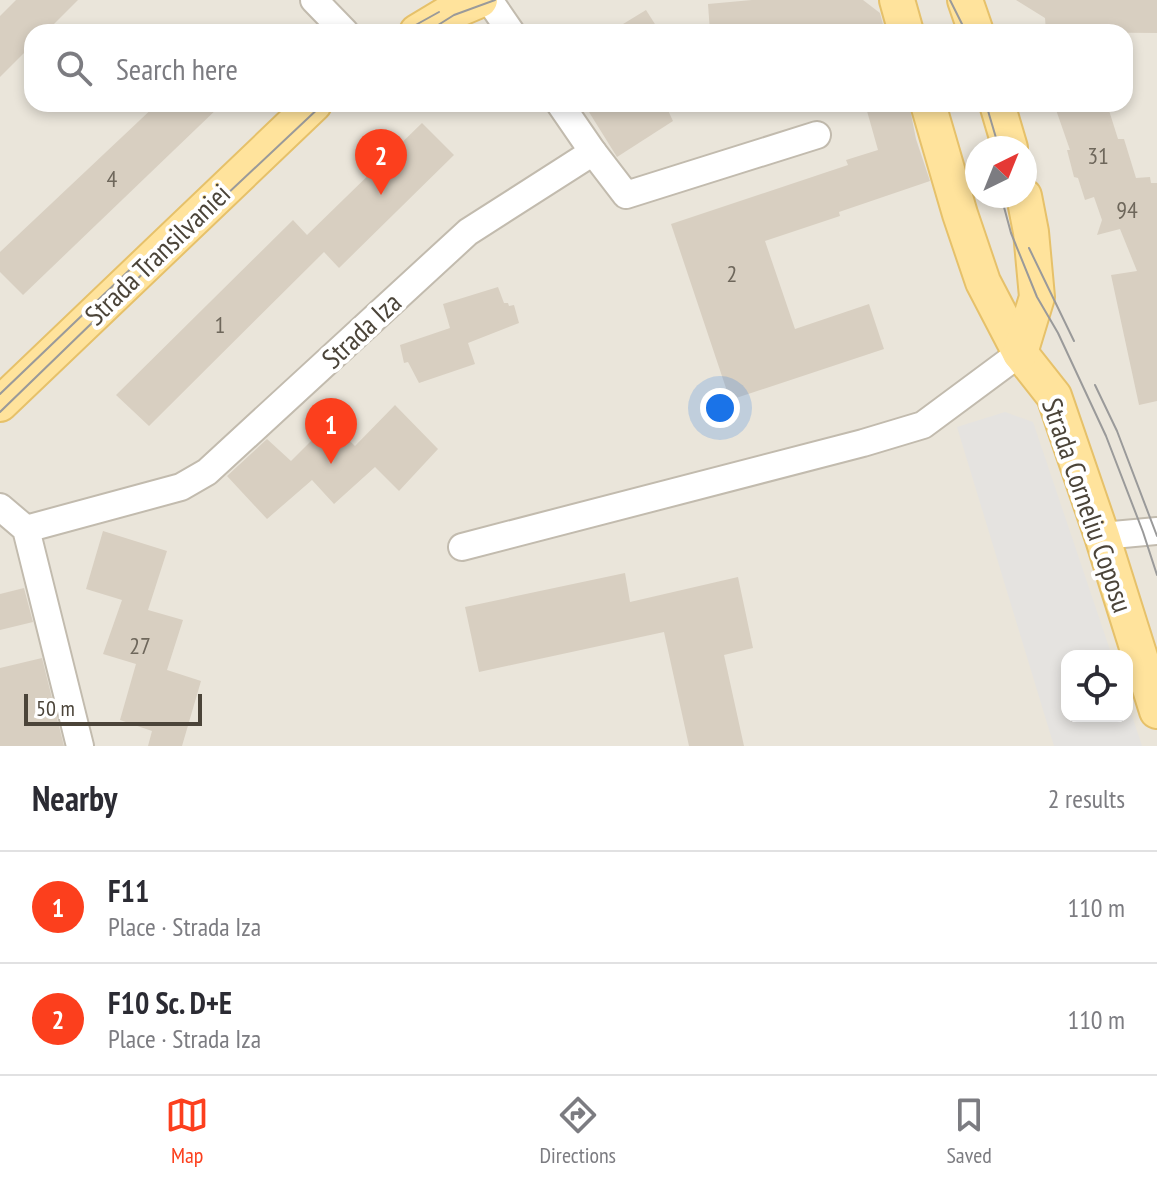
<!DOCTYPE html>
<html lang="en">
<head>
<meta charset="utf-8">
<style>
	body { margin:0; font-family:"PT Sans Narrow",sans-serif; background:#f2f2f3; color:#2b2b33 }
	.controls { position:absolute; right:24px; bottom:24px; display:grid; overflow:hidden; border-radius:16px; box-shadow:0 4px 12px #0003 }
	.controls button { width:72px; height:72px; display:grid; place-items:center; padding:0; border:0; border-bottom:2px solid #e1e1e2; background:#fff; color:#2b2b33; font:40px sans-serif }
	.compass { position:absolute; left:965px; top:136px; width:72px; height:72px; border-radius:50%; background:#fff; box-shadow:0 4px 12px #0003; rotate:43deg }
	.scale { position:absolute; left:24px; bottom:20px; width:178px; box-sizing:border-box; padding-left:8px; border:4px solid #4b4439; border-top:0; font-size:22px; line-height:28px; white-space:nowrap; color:#4b4439; -webkit-text-stroke:6px #fff; paint-order:stroke }
	.you { position:absolute; left:720px; top:408px; width:28px; height:28px; margin:-20px; border:6px solid #fff; border-radius:50%; background:#1a73e8; box-shadow:0 0 0 12px #1a73e833 }
	.badge { display:grid; place-items:center; width:52px; height:52px; border-radius:50%; background:#fc3f1d; color:#fff; font-size:26px; font-weight:700 }
	.pin { position:absolute; translate:-50% -66px; filter:drop-shadow(0 2px 4px #0008) }
	.pin::after { content:''; position:absolute; top:42px; width:28px; height:24px; background:inherit; clip-path:polygon(0 0,100% 0,50% 100%) }
	.list { margin:0; padding:0; list-style:none }
	h2 { display:flex; justify-content:space-between; align-items:center; height:104px; margin:0; padding:0 32px; font-size:34px }
	h2 small { font-size:26px; font-weight:400; color:#7c7c81 }
	.list li { display:grid; grid-template-columns:52px 1fr auto; gap:24px; align-items:center; box-sizing:border-box; height:112px; padding:0 32px; border-top:2px solid #e1e1e2 }
	.list b { display:block; font-size:30px; white-space:nowrap }
	.list p { margin:0; font-size:26px; white-space:nowrap; color:#7c7c81 }
	.list em { font-size:26px; font-style:normal; color:#7c7c81 }
	.icon { flex:none; width:44px; height:44px; fill:none; stroke:currentColor; stroke-width:2; stroke-linecap:round; stroke-linejoin:round }
	.map { position:relative; flex:none; width:1157px; height:746px; overflow:hidden }
	.search { position:absolute; background:#fff; box-shadow:0 4px 12px #0003; left:24px; right:24px; top:24px; height:88px; display:flex; align-items:center; gap:20px; box-sizing:border-box; padding:0 28px; border-radius:24px; color:#7c7c81; font-size:30px }
	.sheet { height:328px; background:#fff }
	nav { display:flex; justify-content:space-around; align-items:center; box-sizing:border-box; height:112px; border-top:2px solid #e1e1e2; background:#fff; font-size:22px; color:#7c7c81 }
	nav a { display:grid; justify-items:center; gap:4px }
	nav .on { color:#fc3f1d }
	.map>svg:first-child { display:block }
</style>
</head>
<body>
<div class="map">
<svg width="1157" height="746" viewBox="0 0 1157 746">
	<rect width="100%" height="100%" fill="#f6f3ec"/>
	<path fill="#eae5da" fill-rule="evenodd" d="M 0,0 L 1157,0 L 1157,746 L 0,746 ZM 32,32 L 1125,32 L 1125,104 L 32,104 ZM 977,148 L 1025,148 L 1025,196 L 977,196 ZM 1067,656 L 1127,656 L 1127,716 L 1067,716 Z"/>
	<polygon fill="#e5e3e0" points="1005,412 1033,422 1112,656 1067,656 1067,716 1127,716 1127,701 1142,746 1054,746 957,427"/>
	<g fill="#d8cfc1">
		<polygon points="16,0 78,0 46,32 32,32 32,45 0,77 0,16"/>
		<polygon points="752,0 863,0 880,13 885,32 710,32 708,4"/>
		<polygon points="1016,0 1157,0 1157,33 1046,32 1045,18"/>
		<polygon points="646,10 660,32 610,32"/>
		<polygon points="157,104 222,104 23,295 0,272 0,252"/>
		<polygon points="584,104 665,104 673,121 617,157"/>
		<polygon points="865,104 909,104 916,139 930,181 839,212 840,216 765,241 795,329 869,304 884,349 730,400 671,224 848,165 846,160 878,150"/>
		<polygon points="1054,104 1107,104 1118,139 1124,139 1136,178 1150,177 1151,183 1157,183 1157,401 1139,405 1111,275 1137,271 1120,229 1097,235 1102,220 1094,197 1085,200 1078,178 1074,177 1067,150 1070,150"/>
		<polygon points="422,123 454,155 339,268 324,252 149,426 116,395 293,220 307,235"/>
		<polygon points="498,287 504,303 508,303 509,306 514,305 519,323 468,343 475,364 419,383 408,362 404,363 400,345 450,328 443,304"/>
		<polygon points="395,405 438,449 399,491 375,467 334,504 312,480 267,519 227,476 267,439 291,461 330,422 355,446"/>
		<polygon points="103,531 167,551 148,610 183,620 167,670 201,681 182,746 148,746 152,731 120,720 136,664 103,654 122,600 86,589"/>
		<polygon points="625,573 630,602 738,577 753,648 724,655 744,746 689,746 664,632 479,672 465,607"/>
		<polygon points="24,588 33,622 0,630 0,594"/>
		<polygon points="42,658 64,746 0,746 0,668"/>
	</g>
	<g fill="none" stroke-linecap="round" stroke-linejoin="round">
		<defs>
			<g id="minor">
				<polyline points="314,0 345,32"/>
				<polyline points="489,0 511,32"/>
				<polyline points="593,152 626,195 817,135"/>
				<polyline points="0,507 26,529 80,746"/>
				<polyline points="26,529 181,487 207,472 468,232 593,152 560,104"/>
				<polyline points="1102,536 1157,531"/>
				<polyline points="462,547 863,443 923,425 1020,353"/>
			</g>
			<g id="major">
				<polyline points="897,0 906,32"/>
				<polyline points="965,0 976,32"/>
				<polyline points="417,32 447,14 480,0"/>
				<polyline points="928,104 960,214 983,282 1020,353 1054,396 1102,536 1157,711"/>
				<polyline points="997,104 1010,148"/>
				<polyline points="1020,353 1037,297 1031,232 1024,196"/>
				<polyline points="0,404 314,104"/>
			</g>
		</defs>
		<use href="#minor" stroke="#c2bbae" stroke-width="30"/>
		<use href="#major" stroke="#e6c16a" stroke-width="38"/>
		<use href="#minor" stroke="#fff" stroke-width="26"/>
		<use href="#major" stroke="#ffe39c" stroke-width="34"/>
		<g stroke="#9a9a9a" stroke-width="2">
			<polyline points="950,0 966,32"/>
			<polyline points="403,32 439,12"/>
			<polyline points="427,32 454,15 495,0"/>
			<polyline points="986,104 999,148"/>
			<polyline points="1001,196 1011,233 1037,297 1058,333 1106,436 1143,532 1157,575"/>
			<polyline points="1029,248 1074,341"/>
			<polyline points="1095,385 1117,431 1157,536"/>
			<polyline points="0,394 143,257"/>
			<polyline points="0,412 159,258 323,104"/>
		</g>
	</g>
	<g text-anchor="middle" dominant-baseline="central" stroke-width="8" stroke-linejoin="round" paint-order="stroke">
		<g font-size="24" fill="#6e675b">
			<text x="1098" y="155">31</text>
			<text x="112" y="178">4</text>
			<text x="1127" y="209">94</text>
			<text x="732" y="273">2</text>
			<text x="220" y="324">1</text>
			<text x="140" y="645">27</text>
		</g>
		<g font-size="28" fill="#4b4439" stroke="#fff">
			<text transform="translate(157 254) rotate(-44)">Strada Transilvaniei</text>
			<text transform="translate(361 330) rotate(-43)">Strada Iza</text>
			<text transform="translate(1088 505) rotate(71)">Strada Corneliu Coposu</text>
		</g>
	</g>
</svg>
<div class="controls">
<button><svg class="icon" aria-label="locate" viewBox="0 0 24 24"><circle cx="12" cy="12" r="6"/><path d="M12 2v4M12 18v4M2 12h4M18 12h4"/></svg></button>
</div>
<svg class="compass" viewBox="-18 -18 36 36"><path d="M0-13l5 13h-10z" fill="#e53935"/><path d="M0 13l5-13h-10z" fill="#7c7c81"/></svg>
<div class="scale">50 m</div>
<div class="you"></div>
<div class="pin badge" style="left:331px;top:464px">1</div>
<div class="pin badge" style="left:381px;top:195px">2</div>
<div class="search"><svg class="icon" aria-label="search" viewBox="0 0 24 24"><circle cx="10" cy="10" r="6"/><path d="M15 15l6 6"/></svg>Search here</div>
</div>
<section class="sheet">
<h2>Nearby<small>2 results</small></h2>
<ul class="list">
<li><span class="badge">1</span><div><b>F11</b><p>Place · Strada Iza</p></div><em>110 m</em></li>
<li><span class="badge">2</span><div><b>F10 Sc. D+E</b><p>Place · Strada Iza</p></div><em>110 m</em></li>
</ul>
</section>
<nav>
<a class="on"><svg class="icon" aria-label="map" viewBox="0 0 24 24"><path d="M3 6l6-2 6 2 6-2v14l-6 2-6-2-6 2zM9 4v14M15 6v14"/></svg>Map</a>
<a><svg class="icon" aria-label="directions" viewBox="0 0 24 24"><path d="M12 3l9 9-9 9-9-9zM9 14v-3h6M13 9l2 2-2 2"/></svg>Directions</a>
<a><svg class="icon" aria-label="saved" viewBox="0 0 24 24"><path d="M7 4h10v16l-5-4-5 4z"/></svg>Saved</a>
</nav>
</body>
</html>
